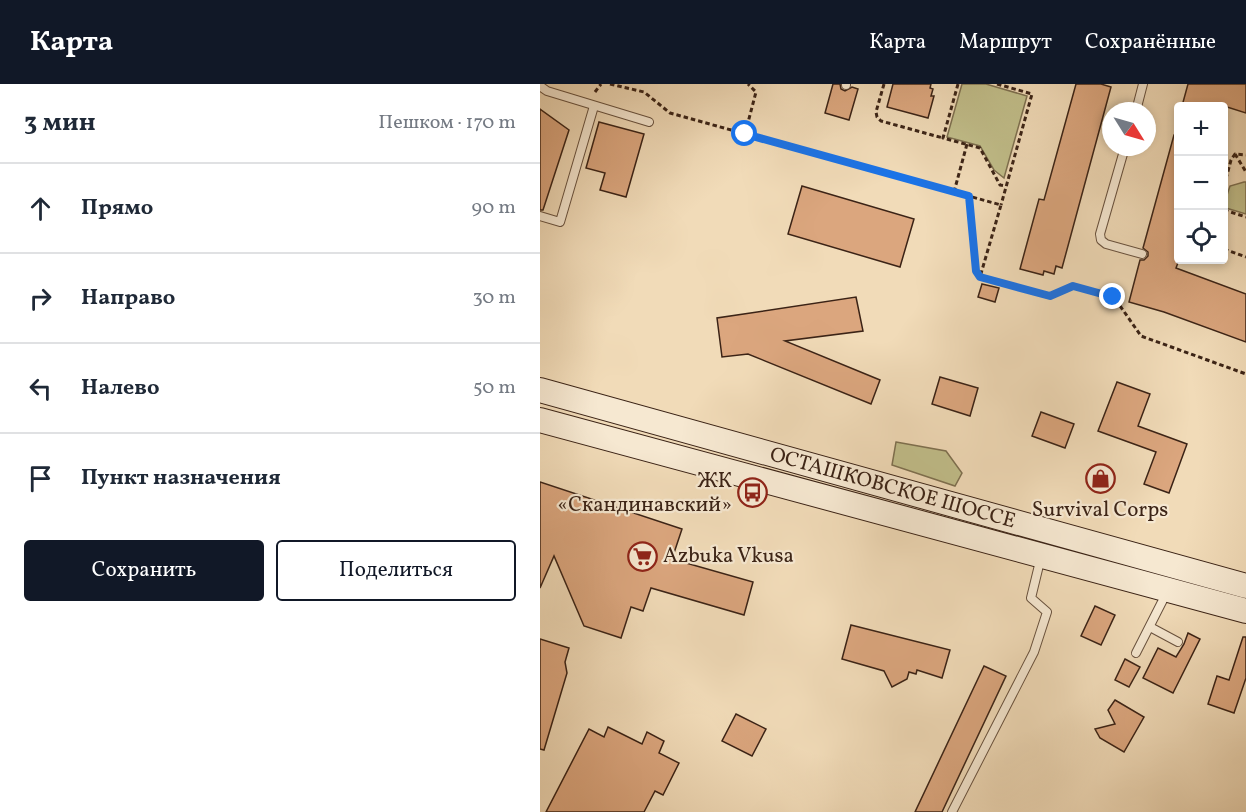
<!DOCTYPE html>
<html lang="ru">
<head>
<meta charset="utf-8">
<style>
	body { margin:0; font-family:Vollkorn,serif; background:#f2f2f3; color:#1f2937 }
	.controls { position:absolute; right:18px; top:18px; display:grid; overflow:hidden; border-radius:6px; box-shadow:0 3px 9px #0003 }
	.controls button { width:54px; height:54px; display:grid; place-items:center; padding:0; border:0; border-bottom:2px solid #e0e1e3; background:#fff; color:#1f2937; font:30px sans-serif }
	.compass { position:absolute; left:562px; top:18px; width:54px; height:54px; border-radius:50%; background:#fff; box-shadow:0 3px 9px #0003; rotate:127deg }
	.stop { position:absolute; width:18px; height:18px; margin:-14px; border:4px solid #1a73e8; border-radius:50%; background:#fff }
	.stop.end { background:#1a73e8; border-color:#fff; box-shadow:0 2px 6px #0008 }
	.list { margin:0; padding:0; list-style:none }
	h2 { display:flex; justify-content:space-between; align-items:center; height:78px; margin:0; padding:0 24px; font-size:26px }
	h2 small { font-size:20px; font-weight:400; color:#747a83 }
	.list li { display:grid; grid-template-columns:39px 1fr auto; gap:18px; align-items:center; box-sizing:border-box; height:90px; padding:0 24px; border-top:2px solid #e0e1e3 }
	.list b { display:block; font-size:22px; white-space:nowrap }
	.list em { font-size:20px; font-style:normal; color:#747a83 }
	.actions { display:flex; gap:12px; padding:18px 24px }
	.actions a { flex:1; padding:14px 0; border:2px solid #111827; border-radius:6px; text-align:center; font-size:21px; color:#111827 }
	.actions .main { background:#111827; color:#fff }
	.icon { flex:none; width:33px; height:33px; fill:none; stroke:currentColor; stroke-width:2; stroke-linecap:round; stroke-linejoin:round }
	.map { position:relative; flex:none; width:706px; height:728px; overflow:hidden }
	header { display:flex; align-items:center; gap:36px; box-sizing:border-box; height:84px; padding:0 30px; background:#111827; color:#fff }
	header strong { font-size:28px }
	nav { display:flex; gap:33px; margin-inline-start:auto; font-size:21px }
	main { display:flex }
	aside { flex:1; background:#fff }
	.map>svg:first-child { display:block }
</style>
</head>
<body>
<header>
<strong>Карта</strong>
<nav><a>Карта</a><a>Маршрут</a><a>Сохранённые</a></nav>
</header>
<main>
<aside>
<h2>3 мин<small>Пешком · 170 m</small></h2>
<ul class="list">
<li><svg class="icon" aria-label="ahead" viewBox="0 0 24 24"><path d="M12 20V5M6 11l6-6 6 6"/></svg><div><b>Прямо</b></div><em>90 m</em></li>
<li><svg class="icon" aria-label="right" viewBox="0 0 24 24"><path d="M7 20v-9h11M14 6l5 5-5 5"/></svg><div><b>Направо</b></div><em>30 m</em></li>
<li><svg class="icon" aria-label="left" viewBox="0 0 24 24"><path d="M17 20v-9H6M10 6l-5 5 5 5"/></svg><div><b>Налево</b></div><em>50 m</em></li>
<li><svg class="icon" aria-label="arrive" viewBox="0 0 24 24"><path d="M6 21V4h12l-3 4 3 4H6"/></svg><div><b>Пункт назначения</b></div></li>
</ul>
<div class="actions"><a class="main">Сохранить</a><a>Поделиться</a></div>
</aside>
<div class="map">
<svg width="706" height="728" viewBox="0 0 706 728">
	<rect width="100%" height="100%" fill="#f1dbb8"/>
	<filter id="stains"><feTurbulence type="fractalNoise" baseFrequency=".00333" numOctaves="4"/><feColorMatrix values="0 0 0 0 .2 0 0 0 0 .09 0 0 0 0 .02 0 0 0 .5 -.17"/></filter>
	<radialGradient id="worn" r=".72"><stop offset=".6" stop-color="#630" stop-opacity="0"/><stop offset="1" stop-color="#630" stop-opacity=".3"/></radialGradient>
	<g fill="#c1be8a" stroke="#7e7050" stroke-width="1.5">
		<polygon points="422,0 446,0 487,12 464,94 454,86 440,62 407,53"/>
		<polygon points="704,98 706,98 706,130 686,124 684,120 690,102"/>
		<polygon points="356,358 406,367 422,389 415,402 352,381"/>
	</g>
	<g fill="#dba67e" stroke="#3b2316" stroke-width="1.5">
		<polygon points="293,0 300,0 301,5 305,7 312,3 318,5 309,36 285,29"/>
		<polygon points="353,0 391,0 390,4 393,5 391,12 394,12 388,34 347,23"/>
		<polygon points="536,0 561,0 571,3 522,184 516,182 514,190 504,187 503,191 480,185 499,115 504,116"/>
		<polygon points="648,0 706,0 706,29 684,22 642,22"/>
		<polygon points="0,25 29,46 3,126 0,126"/>
		<polygon points="59,38 104,50 86,113 60,106 65,89 46,84"/>
		<polygon points="634,51 639,51 639,176 636,184 706,210 706,258 624,228 589,218 600,176 604,176 608,172 608,168 603,164"/>
		<polygon points="262,102 374,135 360,183 248,150"/>
		<polygon points="442,200 459,204 455,218 438,213"/>
		<polygon points="316,213 323,247 245,257 340,296 331,320 208,270 182,273 177,234"/>
		<polygon points="400,293 438,304 430,332 392,320"/>
		<polygon points="577,298 610,310 598,342 647,360 629,409 604,400 616,368 558,347"/>
		<polygon points="501,328 534,340 525,364 492,352"/>
		<polygon points="0,398 142,445 132,475 213,498 204,531 111,504 103,527 91,523 81,554 44,542 14,472 0,504"/>
		<polygon points="555,522 575,531 561,561 541,552"/>
		<polygon points="311,541 410,566 402,594 377,586 376,590 369,588 367,595 352,603 344,587 302,575"/>
		<polygon points="648,549 660,555 633,609 603,594 618,564 636,573 644,560"/>
		<polygon points="703,553 706,553 706,594 694,629 668,620 677,592 689,596"/>
		<polygon points="0,555 29,564 25,578 27,589 4,666 0,665"/>
		<polygon points="585,575 600,583 589,603 575,596"/>
		<polygon points="444,582 466,592 402,728 375,728"/>
		<polygon points="575,616 604,633 584,668 560,654 555,645 575,640 568,626"/>
		<polygon points="196,630 226,645 212,672 182,657"/>
		<polygon points="68,643 102,660 107,648 124,657 119,669 139,679 123,711 115,707 104,728 6,728 49,645 64,653"/>
	</g>
	<g fill="none" stroke-linecap="round" stroke-linejoin="round">
		<defs>
			<g id="lane">
				<polyline points="306,1 306,0"/>
				<polyline points="0,2 7,7 109,38"/>
				<polyline points="596,27 603,0"/>
				<polyline points="585,63 560,150 561,156 566,160 602,170"/>
				<polyline points="0,132 20,138 54,22"/>
				<polyline points="610,543 638,558"/>
				<polyline points="596,569 627,508"/>
				<polyline points="412,728 494,568 507,528 491,514 501,473"/>
			</g>
			<g id="secondary">
				<path id="s1" d="M 0,306 L 706,502"/>
				<polyline points="0,336 706,527"/>
			</g>
		</defs>
		<use href="#lane" stroke="#68513e" stroke-width="10"/>
		<use href="#secondary" stroke="#3b2316" stroke-width="26"/>
		<g stroke="#3b2316" stroke-width="3" stroke-dasharray="4.5 3" stroke-linecap="butt">
			<polyline points="70,0 104,8 130,29 461,121 440,193 510,212 533,202 570,211 576,216 601,252 706,290"/>
			<polyline points="344,0 336,28 337,33 341,37 403,54"/>
			<polyline points="418,0 403,54 440,64 460,101 466,102"/>
			<polyline points="457,0 492,10 461,121"/>
			<polyline points="55,8 61,0"/>
			<polyline points="205,50 216,8 208,0"/>
			<polyline points="695,70 706,88"/>
			<polyline points="684,102 691,76 695,70 706,71"/>
			<polyline points="414,108 427,60"/>
			<polyline points="429,112 436,187 440,193"/>
			<polyline points="684,126 706,133"/>
			<polyline points="684,165 706,173"/>
		</g>
		<use href="#lane" stroke="#f6e8d1" stroke-width="8"/>
		<use href="#secondary" stroke="#f6e8d1" stroke-width="24"/>
	</g>
	<g fill="none" stroke-linecap="round" stroke-linejoin="round">
		<polyline stroke="#1a73e8" stroke-width="8" points="205,50 429,112 436,187 440,193 510,212 533,202 573,213"/>
	</g>
	<defs>
		<symbol id="shop-ring" viewBox="-11 -11 22 22"><circle r="9.5" fill="#f6e8d1" stroke="#8f2418" stroke-width="1.5"/><path d="M-5-2.5h2.3a2.7 3.5 0 0 1 5.4 0H5L5.5 6h-11ZM-1.5-2.5h3a1.5 2.3 0 0 0-3 0Z" fill="#8f2418"/></symbol>
		<symbol id="bus-ring" viewBox="-11 -11 22 22"><circle r="9.5" fill="#f6e8d1" stroke="#8f2418" stroke-width="1.5"/><path d="M-5-6H5V4H4V6H2V4H-2V6H-4V4H-5ZM-3.5-4V0h7V-4ZM-3.5 1.2v1.5H-2V1.2ZM2 1.2v1.5H3.5V1.2Z" fill="#8f2418"/></symbol>
		<symbol id="supermarket-ring" viewBox="-11 -11 22 22"><circle r="9.5" fill="#f6e8d1" stroke="#8f2418" stroke-width="1.5"/><path d="M-6-5.5h2.5l.6 2H6L4.5 2H-2.5L-4.4-4H-6ZM-1.5 3.2a1.3 1.3 0 1 0 .1 0ZM3 3.2a1.3 1.3 0 1 0 .1 0Z" fill="#8f2418"/></symbol>
	</defs>
	<g fill-rule="evenodd">
		<use href="#shop-ring" x="544" y="378" width="33" height="33"/>
		<use href="#bus-ring" x="196" y="392" width="33" height="33"/>
		<use href="#supermarket-ring" x="86" y="456" width="33" height="33"/>
	</g>
	<g text-anchor="middle" dominant-baseline="central" stroke-width="4.5" stroke-linejoin="round" paint-order="stroke">
		<g font-size="21" fill="#3b2316" stroke="#f6e8d1" text-anchor="end">
			<text x="192" y="397">ЖК<tspan x="192" dy="24">«Скандинавский»</tspan></text>
			<text x="560" y="426" text-anchor="middle">Survival Corps</text>
			<text x="123" y="472" text-anchor="start">Azbuka Vkusa</text>
		</g>
		<g font-size="21" fill="#3b2316" stroke="#f6e8d1">
			<text stroke="none"><textPath href="#s1" startOffset="366">ОСТАШКОВСКОЕ ШОССЕ</textPath></text>
		</g>
	</g>
	<rect width="100%" height="100%" filter="url(#stains)"/>
	<rect width="100%" height="100%" fill="url(#worn)"/>
</svg>
<div class="controls">
<button>+</button>
<button>−</button>
<button><svg class="icon" aria-label="locate" viewBox="0 0 24 24"><circle cx="12" cy="12" r="6"/><path d="M12 2v4M12 18v4M2 12h4M18 12h4"/></svg></button>
</div>
<svg class="compass" viewBox="-18 -18 36 36"><path d="M0-13l5 13h-10z" fill="#e53935"/><path d="M0 13l5-13h-10z" fill="#747a83"/></svg>
<div class="stop" style="left:205px;top:50px"></div>
<div class="stop end" style="left:573px;top:213px"></div>
</div>
</main>
</body>
</html>
